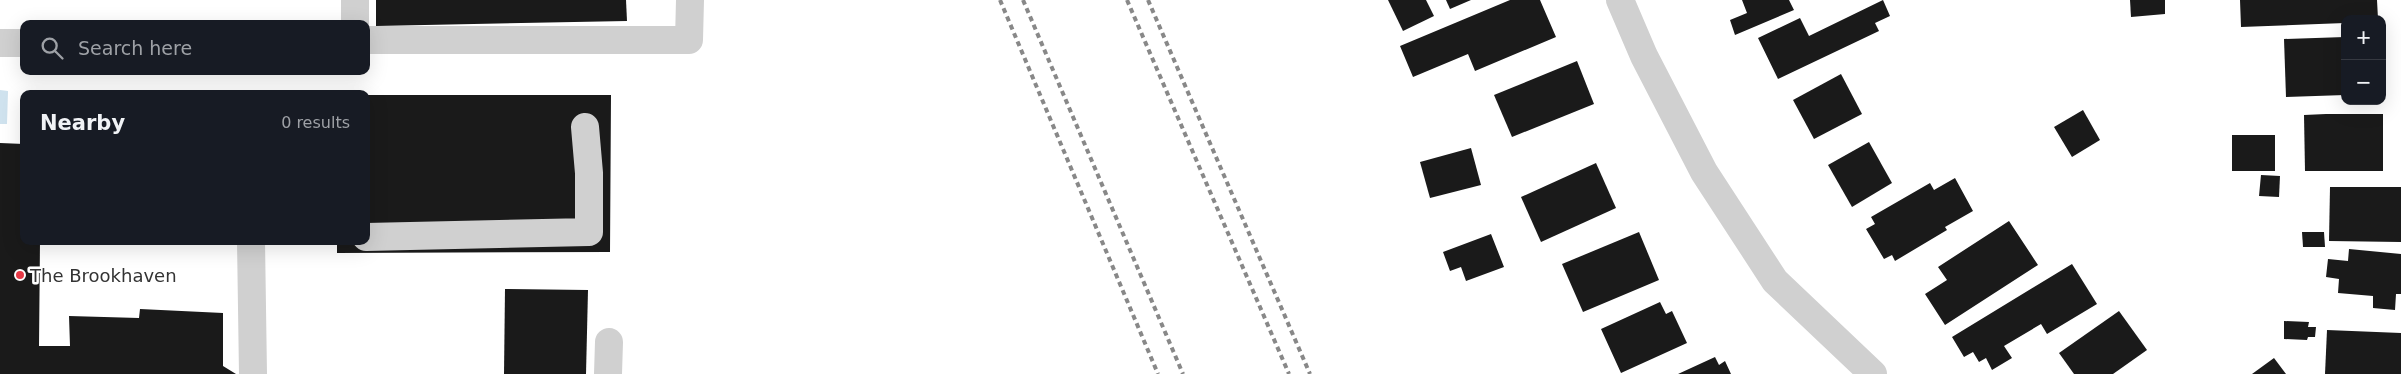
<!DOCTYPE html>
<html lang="en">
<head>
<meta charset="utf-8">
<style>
	body { margin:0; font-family:"DejaVu Sans",sans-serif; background:#242831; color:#f1f3f6 }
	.controls { position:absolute; right:15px; top:15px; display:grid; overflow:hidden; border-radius:10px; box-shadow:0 5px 20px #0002 }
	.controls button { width:45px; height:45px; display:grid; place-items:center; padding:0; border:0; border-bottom:1px solid #363941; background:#171b24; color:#f1f3f6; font:25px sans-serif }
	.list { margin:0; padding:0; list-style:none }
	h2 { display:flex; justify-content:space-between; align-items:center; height:65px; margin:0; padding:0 20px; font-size:21px }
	h2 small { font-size:16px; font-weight:400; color:#9ea1a6 }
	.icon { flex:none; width:28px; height:28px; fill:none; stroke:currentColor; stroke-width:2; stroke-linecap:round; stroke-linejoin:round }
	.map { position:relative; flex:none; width:2401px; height:374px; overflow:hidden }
	.search { position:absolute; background:#171b24; box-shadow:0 5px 20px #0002; left:20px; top:20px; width:350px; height:55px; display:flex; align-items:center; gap:12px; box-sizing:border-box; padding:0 18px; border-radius:10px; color:#9ea1a6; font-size:19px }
	.panel { position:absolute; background:#171b24; box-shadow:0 5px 20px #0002; left:20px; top:90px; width:350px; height:155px; border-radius:10px }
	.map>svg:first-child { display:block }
</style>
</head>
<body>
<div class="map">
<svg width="2401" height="374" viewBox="0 0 2401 374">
	<rect width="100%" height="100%" fill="#fff"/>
	<polygon fill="#cfe2ee" points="0,90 8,91 7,124 0,124"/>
	<g fill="#1a1a1a">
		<polygon points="376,0 626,0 627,21 376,26"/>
		<polygon points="1388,0 1426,0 1434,16 1403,31"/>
		<polygon points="1446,0 1471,0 1450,9"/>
		<polygon points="1510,0 1540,0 1556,37 1475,71 1468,54 1413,77 1400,46"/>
		<polygon points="1742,0 1789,0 1794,10 1735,35 1730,20 1747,13"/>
		<polygon points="1883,0 1890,16 1875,23 1879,31 1778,79 1758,38 1800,18 1809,36"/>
		<polygon points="2130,0 2165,0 2165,14 2131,17"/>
		<polygon points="2240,0 2377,0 2378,19 2345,19 2345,23 2241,27"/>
		<polygon points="2345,37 2345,95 2286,97 2284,39"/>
		<polygon points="1577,61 1594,104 1512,137 1494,95"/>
		<polygon points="1841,74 1862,114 1814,139 1793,100"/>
		<polygon points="366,95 611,95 610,252 337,253 337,241 366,241"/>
		<polygon points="2083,110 2100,140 2072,157 2054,127"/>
		<polygon points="2326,114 2383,114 2383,171 2305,171 2304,115"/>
		<rect x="2232" y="135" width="43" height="36"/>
		<polygon points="1869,142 1892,183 1852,207 1828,165"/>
		<polygon points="0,143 24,144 24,241 40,241 39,346 70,346 69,316 139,318 140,309 223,313 223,366 236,374 0,374"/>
		<polygon points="1471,148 1481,185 1430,198 1420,162"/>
		<polygon points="1596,163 1616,208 1541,242 1521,197"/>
		<polygon points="2261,175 2280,176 2279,197 2259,196"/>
		<polygon points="1955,178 1973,211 1945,227 1947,230 1895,261 1892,255 1884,259 1866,229 1875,224 1871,217 1930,183 1934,190"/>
		<polygon points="2330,187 2401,187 2401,242 2329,241"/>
		<polygon points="2009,221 2038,265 1945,325 1925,294 1947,280 1938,267"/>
		<polygon points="1639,232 1659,280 1583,312 1562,264"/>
		<polygon points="2302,232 2324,232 2325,247 2303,247"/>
		<polygon points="1491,234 1504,267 1466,281 1461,267 1450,271 1443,252"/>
		<polygon points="2349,249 2401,254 2401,294 2396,294 2395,310 2373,308 2373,296 2338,293 2339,279 2326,277 2328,259 2348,261"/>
		<polygon points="2072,264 2097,304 2047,334 2041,324 2004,346 2012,358 1992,370 1986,358 1979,362 1973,352 1964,357 1952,337"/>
		<polygon points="505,289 588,290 586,374 504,374"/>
		<polygon points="1660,302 1666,314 1672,311 1687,343 1621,373 1601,329"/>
		<polygon points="2119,311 2147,350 2113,374 2074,374 2059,353"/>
		<polygon points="2284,321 2309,322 2308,327 2316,327 2315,337 2308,337 2307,340 2284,339"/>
		<polygon points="2327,330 2401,333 2401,374 2325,374"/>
		<polygon points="1715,357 1719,365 1725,361 1731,374 1678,374"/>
		<polygon points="2274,358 2286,374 2252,374"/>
	</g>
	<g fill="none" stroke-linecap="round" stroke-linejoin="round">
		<g stroke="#d0d0d0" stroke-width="28">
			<polyline points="355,0 355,24"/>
			<polyline points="1620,0 1644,56 1704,172 1775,281 1873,374"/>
			<polyline points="366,40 689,40 690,0"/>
			<polyline points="0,43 24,43"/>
			<polyline points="366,237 589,232 589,173 585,127"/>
			<polyline points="251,241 253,374"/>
			<polyline points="608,374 609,342"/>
		</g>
		<g stroke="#888" stroke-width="4" stroke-dasharray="5 4" stroke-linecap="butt">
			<polyline points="1000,0 1158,374"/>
			<polyline points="1023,0 1183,374"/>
			<polyline points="1127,0 1289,374"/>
			<polyline points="1148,0 1310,374"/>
		</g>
	</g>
	<circle fill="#e63946" stroke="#fff" stroke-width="2" cx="20" cy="275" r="5"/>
	<g text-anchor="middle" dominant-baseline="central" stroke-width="5" stroke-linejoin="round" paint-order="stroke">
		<g font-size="18" fill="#333" stroke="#fff" text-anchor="start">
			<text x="30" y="275">The Brookhaven</text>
		</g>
	</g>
</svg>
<div class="controls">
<button>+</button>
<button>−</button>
</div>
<div class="search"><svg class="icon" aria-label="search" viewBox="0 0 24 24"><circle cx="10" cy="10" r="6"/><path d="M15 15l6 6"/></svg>Search here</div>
<section class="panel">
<h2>Nearby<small>0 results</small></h2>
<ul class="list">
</ul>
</section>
</div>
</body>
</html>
